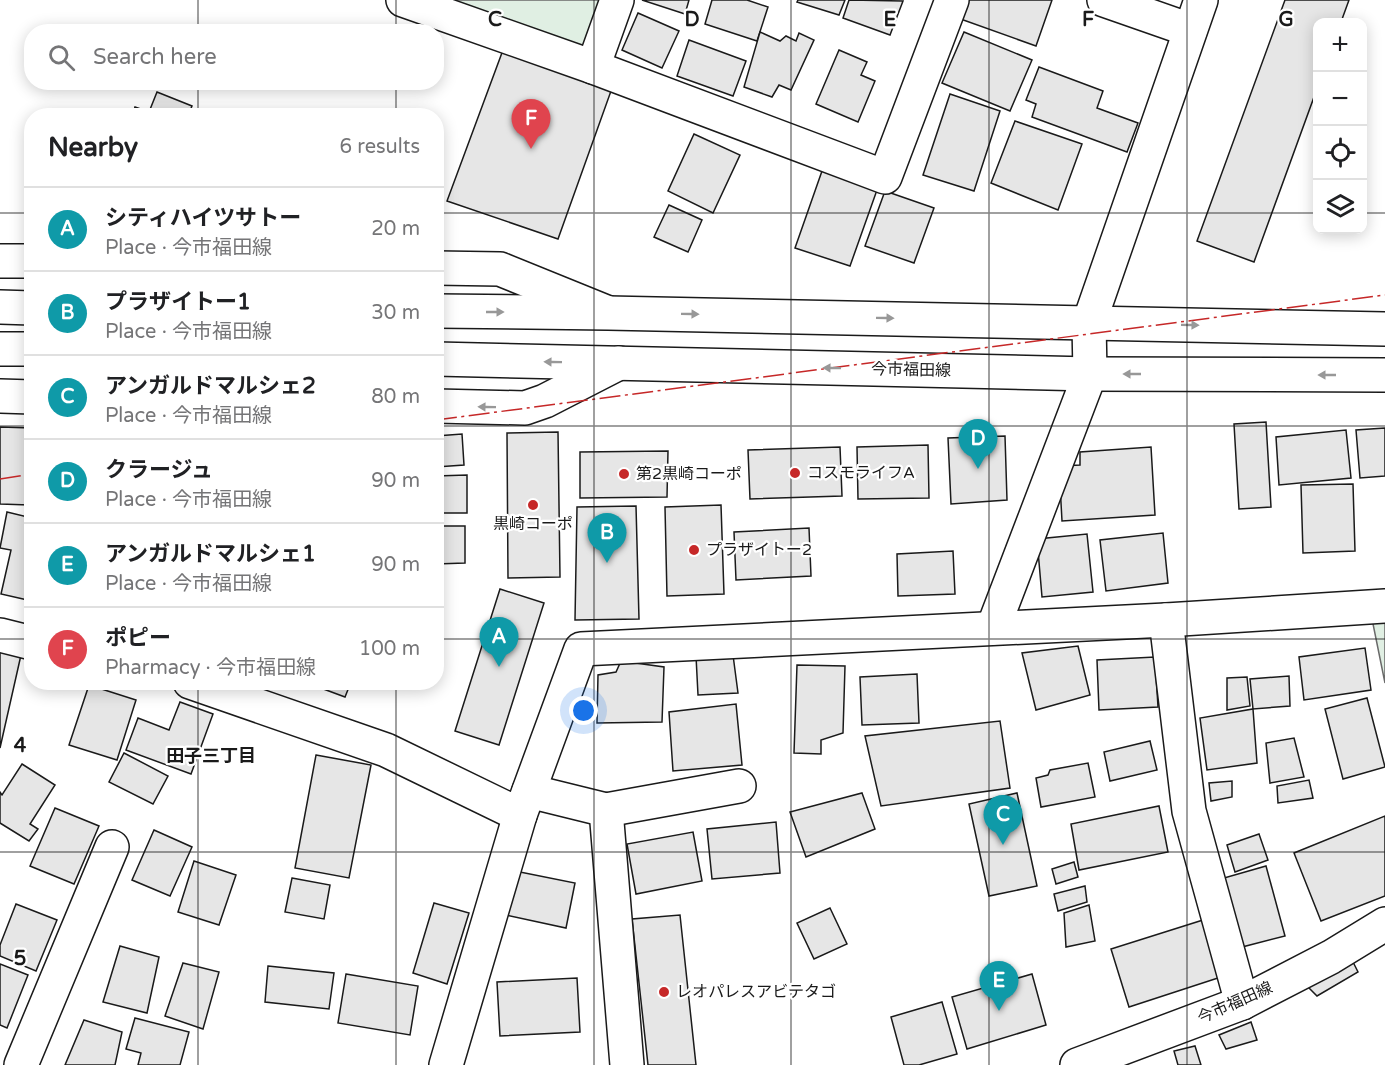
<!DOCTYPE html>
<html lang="en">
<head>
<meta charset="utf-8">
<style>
	body { margin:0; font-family:"Varela Round","Noto Sans JP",sans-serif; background:#f6f6f6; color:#202124 }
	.controls { position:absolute; right:18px; top:18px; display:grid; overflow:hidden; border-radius:12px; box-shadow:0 3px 15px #0003 }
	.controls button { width:54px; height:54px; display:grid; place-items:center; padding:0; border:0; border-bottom:2px solid #e0e0e0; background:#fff; color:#202124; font:30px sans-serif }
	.you { position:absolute; left:584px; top:711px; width:21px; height:21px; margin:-15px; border:4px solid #fff; border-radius:50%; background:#1a73e8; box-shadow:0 0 0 9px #1a73e833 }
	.badge { display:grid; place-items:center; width:39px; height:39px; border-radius:50%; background:#7c3aed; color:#fff; font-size:20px; font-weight:700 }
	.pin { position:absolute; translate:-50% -50px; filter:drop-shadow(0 2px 3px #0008) }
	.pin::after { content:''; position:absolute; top:32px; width:21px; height:18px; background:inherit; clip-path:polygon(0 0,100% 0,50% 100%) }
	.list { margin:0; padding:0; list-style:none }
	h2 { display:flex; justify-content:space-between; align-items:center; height:78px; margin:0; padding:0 24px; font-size:26px }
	h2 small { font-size:20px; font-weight:400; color:#757577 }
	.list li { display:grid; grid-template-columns:39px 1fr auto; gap:18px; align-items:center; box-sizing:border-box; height:84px; padding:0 24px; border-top:2px solid #e0e0e0 }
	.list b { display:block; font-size:22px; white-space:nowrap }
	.list p { margin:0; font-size:20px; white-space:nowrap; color:#757577 }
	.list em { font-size:20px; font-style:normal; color:#757577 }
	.icon { flex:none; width:33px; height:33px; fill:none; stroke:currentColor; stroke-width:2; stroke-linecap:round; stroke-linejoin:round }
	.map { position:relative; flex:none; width:1385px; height:1065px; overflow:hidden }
	.search { position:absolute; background:#fff; box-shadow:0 3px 15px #0003; left:24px; top:24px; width:420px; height:66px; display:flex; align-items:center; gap:15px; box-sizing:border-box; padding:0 21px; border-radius:24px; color:#757577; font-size:22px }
	.panel { position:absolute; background:#fff; box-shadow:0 3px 15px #0003; left:24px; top:108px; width:420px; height:582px; border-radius:24px }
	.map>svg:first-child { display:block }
</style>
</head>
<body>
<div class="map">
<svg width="1385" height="1065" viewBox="0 0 1385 1065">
	<rect width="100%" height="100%" fill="#fff"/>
	<g fill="#e0efe3" stroke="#6a6a6a" stroke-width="1.5">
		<polygon points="436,0 607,0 588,54"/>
		<polygon points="1372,619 1385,619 1385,683"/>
	</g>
	<g fill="#e6e6e6" stroke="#1a1a1a" stroke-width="1.5">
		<polygon points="642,0 689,0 685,14"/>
		<polygon points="712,0 747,0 768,7 757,41 705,24"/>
		<polygon points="798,0 845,0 839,15 797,2"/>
		<polygon points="849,0 903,1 890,35 843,18"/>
		<polygon points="961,0 1052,0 1036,46 955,17"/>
		<polygon points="1285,0 1349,0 1341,22 1318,22 1318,86 1254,262 1197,241"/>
		<polygon points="638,13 679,31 662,68 622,50"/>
		<polygon points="760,32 780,41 786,36 796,41 799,33 814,40 791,90 779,85 772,97 744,87"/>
		<polygon points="964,32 1032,60 1010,111 942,83"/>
		<polygon points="689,40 746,61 733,96 677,76"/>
		<polygon points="503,50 611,91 558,239 447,201"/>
		<polygon points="839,50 867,62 861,75 875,81 858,122 816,104"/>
		<polygon points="1039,67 1103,91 1097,108 1138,123 1127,152 1032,117 1036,104 1026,100"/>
		<polygon points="157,92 192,106 188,116 132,116 135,107 149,112"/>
		<polygon points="950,94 1000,111 974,191 923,175"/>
		<polygon points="1015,121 1082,144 1058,210 991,183"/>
		<polygon points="694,134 740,155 713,213 668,191"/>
		<polygon points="822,171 877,190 850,266 795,248"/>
		<polygon points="885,191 934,208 914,263 865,246"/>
		<polygon points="669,205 702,220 688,252 654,237"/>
		<polygon points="1266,422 1271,507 1239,509 1234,424"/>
		<polygon points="0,427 32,428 29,505 0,504"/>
		<polygon points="1385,428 1385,476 1360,478 1356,430"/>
		<polygon points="1346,430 1351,478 1279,485 1276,437"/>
		<polygon points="558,432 560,577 508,578 507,433"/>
		<polygon points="462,434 464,465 436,467 436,436"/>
		<polygon points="1005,436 1007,500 951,504 948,438"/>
		<polygon points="928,445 929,498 858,499 857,447"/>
		<polygon points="840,447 842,496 750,499 748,450"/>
		<polygon points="1151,447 1155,515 1062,521 1059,466 1080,465 1080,452"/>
		<polygon points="668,451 667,497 580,498 580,452"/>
		<polygon points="467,475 467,513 436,513 436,476"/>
		<polygon points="1353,484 1355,551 1303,553 1301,485"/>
		<polygon points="721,505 724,594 667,596 665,507"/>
		<polygon points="636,506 639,619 575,620 577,507"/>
		<polygon points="7,512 32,518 32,601 1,594 11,550 0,548"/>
		<polygon points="436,526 465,526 465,563 436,564"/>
		<polygon points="809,528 811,576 736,580 734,532"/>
		<polygon points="1163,533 1168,583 1106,591 1100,540"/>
		<polygon points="1087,534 1093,592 1042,597 1037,539"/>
		<polygon points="953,551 955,594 898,596 897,554"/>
		<polygon points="500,589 544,603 499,745 455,731"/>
		<polygon points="1078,646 1090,695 1036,710 1022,653"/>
		<polygon points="1365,648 1371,690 1304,700 1299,657"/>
		<polygon points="0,650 21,655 0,748"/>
		<polygon points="733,655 738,693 698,695 696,656"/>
		<polygon points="1155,657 1158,707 1099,710 1097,660"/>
		<polygon points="621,661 664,667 662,722 597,723 598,675 616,672"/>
		<polygon points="797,665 845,666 843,733 821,740 821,754 794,753"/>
		<polygon points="917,674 919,723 862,725 860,677"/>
		<polygon points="1289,676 1290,706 1253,709 1250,679"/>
		<polygon points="1247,677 1250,706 1227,710 1227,678"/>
		<polygon points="311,682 351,682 345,697 310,684"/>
		<polygon points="89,685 136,700 117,760 69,745"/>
		<polygon points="1367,698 1385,767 1343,779 1325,709"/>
		<polygon points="180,702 213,714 191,774 126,750 138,718 169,730"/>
		<polygon points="736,704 742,765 673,771 669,712"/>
		<polygon points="1253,709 1257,763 1207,770 1200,718"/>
		<polygon points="1000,721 1010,788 881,806 865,736"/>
		<polygon points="1294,738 1304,777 1270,783 1266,743"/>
		<polygon points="1150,741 1157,770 1110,781 1104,752"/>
		<polygon points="124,753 168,776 153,804 109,782"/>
		<polygon points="316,755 371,765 349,878 295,868"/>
		<polygon points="1088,763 1095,797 1041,807 1036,778 1048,775 1050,770"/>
		<polygon points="22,764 55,785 30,824 38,829 29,841 0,823 0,792 2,795"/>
		<polygon points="1309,780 1313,798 1278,803 1277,786"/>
		<polygon points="1232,781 1232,797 1211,801 1209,783"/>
		<polygon points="862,793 875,829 806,857 790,812"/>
		<polygon points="1017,793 1037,886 989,896 969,804"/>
		<polygon points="1159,806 1168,852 1079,870 1071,824"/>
		<polygon points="55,808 99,826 74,884 30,866"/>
		<polygon points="1385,816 1385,896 1321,921 1294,853"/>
		<polygon points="776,822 780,873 712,879 707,829"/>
		<polygon points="154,830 192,847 170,896 132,880"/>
		<polygon points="693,832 702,881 636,894 627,844"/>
		<polygon points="1259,834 1268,860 1235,872 1227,845"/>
		<polygon points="194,861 236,875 219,925 178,912"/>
		<polygon points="1074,862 1078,877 1056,884 1052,869"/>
		<polygon points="1266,866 1285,936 1242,947 1224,878"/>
		<polygon points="515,871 575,883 566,928 506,915"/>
		<polygon points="292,878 330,885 324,919 285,912"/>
		<polygon points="1085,886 1087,902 1058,911 1054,894"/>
		<polygon points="434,903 469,913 447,984 413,973"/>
		<polygon points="16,904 57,920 36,971 0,956 0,945"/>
		<polygon points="1089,905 1095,941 1066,947 1064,913"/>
		<polygon points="830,908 847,944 814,959 797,923"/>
		<polygon points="680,915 696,1065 648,1065 632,919"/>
		<polygon points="1203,920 1221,977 1129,1007 1111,949"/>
		<polygon points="120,946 159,957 147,1013 103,1002"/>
		<polygon points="1353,962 1358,972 1317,996 1308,987"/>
		<polygon points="183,963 219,972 203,1029 165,1016"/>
		<polygon points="0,964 28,975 7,1028 0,1025"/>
		<polygon points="268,966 334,973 329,1009 265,1002"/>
		<polygon points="346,974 418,986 410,1035 338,1023"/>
		<polygon points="1032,974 1046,1025 967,1049 952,997"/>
		<polygon points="577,978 580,1032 500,1036 497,982"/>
		<polygon points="942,1002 957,1054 919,1065 904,1065 891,1017"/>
		<polygon points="135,1018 189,1032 180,1065 138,1065 141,1053 126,1049"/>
		<polygon points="84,1020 122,1032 115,1065 65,1065"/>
		<polygon points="1251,1022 1257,1040 1226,1049 1219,1035"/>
		<polygon points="1195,1046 1201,1065 1178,1065 1174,1051"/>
	</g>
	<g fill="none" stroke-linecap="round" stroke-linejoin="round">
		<defs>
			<g id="minor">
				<polyline points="403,0 593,67 885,177 952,0"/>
				<polyline points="1104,0 1190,30"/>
				<polyline points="593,67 617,0"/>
				<polyline points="0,261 32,261"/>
				<polyline points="436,268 500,269 606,312"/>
				<polyline points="0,396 32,397"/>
				<polyline points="436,406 525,408 545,401 619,363"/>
				<polyline points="1166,620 1189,811 1242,1003"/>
				<polyline points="993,628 1090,374 1089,323 1201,0"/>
				<polyline points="0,635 32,643"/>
				<polyline points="190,682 386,750 520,815 581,649 1166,620 1385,606"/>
				<polyline points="529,791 606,810 627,1065"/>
				<polyline points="606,810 739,786"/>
				<polyline points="21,1065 112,847"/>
				<polyline points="446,1065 520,815"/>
			</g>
			<g id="major">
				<polyline points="0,307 32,308"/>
				<polyline points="436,311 608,313 1385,329"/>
				<polyline points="0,349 32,349"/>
				<polyline points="436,359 1090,374 1385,375"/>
				<polyline points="1077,1065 1242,1003 1331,957 1385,924"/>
			</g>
		</defs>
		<use href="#minor" stroke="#1a1a1a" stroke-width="36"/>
		<use href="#major" stroke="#1a1a1a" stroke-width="36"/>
		<use href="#minor" stroke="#fff" stroke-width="33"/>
		<use href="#major" stroke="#fff" stroke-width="33"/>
		<g stroke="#c62828" stroke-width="1.5" stroke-dasharray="21 4.5 3 4.5" stroke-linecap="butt">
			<polyline points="436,420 1385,295"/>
			<polyline points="0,479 32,474"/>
		</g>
	</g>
	<defs><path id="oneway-solid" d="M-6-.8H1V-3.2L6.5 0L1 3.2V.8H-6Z" transform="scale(1.5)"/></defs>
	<g fill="#989898">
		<use href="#oneway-solid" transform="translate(495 312)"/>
		<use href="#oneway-solid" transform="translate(690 314) rotate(1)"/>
		<use href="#oneway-solid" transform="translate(885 318) rotate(1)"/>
		<use href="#oneway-solid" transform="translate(1190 325) rotate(1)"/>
		<use href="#oneway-solid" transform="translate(553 362) rotate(-179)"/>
		<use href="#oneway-solid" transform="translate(832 368) rotate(-179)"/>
		<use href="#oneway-solid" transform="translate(1132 374) rotate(-180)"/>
		<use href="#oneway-solid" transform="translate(1327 375) rotate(-180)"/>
		<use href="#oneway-solid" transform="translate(487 407) rotate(-179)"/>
	</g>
	<path fill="none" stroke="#1a1a1a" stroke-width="1.5" stroke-opacity="0.55" d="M 198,0 L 198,32M 396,0 L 396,32M 594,0 L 594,1065M 791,0 L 791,1065M 989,0 L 989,1065M 1187,0 L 1187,1065M 198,82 L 198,116M 396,82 L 396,116M 0,213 L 32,213M 436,213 L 1318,213M 1362,213 L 1385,213M 0,426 L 32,426M 436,426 L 1385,426M 0,639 L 32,639M 436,639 L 1385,639M 198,682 L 198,1065M 396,682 L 396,1065M 0,852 L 1385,852"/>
	<g fill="#c62828" stroke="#fff" stroke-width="2">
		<circle cx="795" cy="473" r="6"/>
		<circle cx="624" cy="474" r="6"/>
		<circle cx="533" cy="505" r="6"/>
		<circle cx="694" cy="550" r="6"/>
		<circle cx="664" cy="992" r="6"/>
	</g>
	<g text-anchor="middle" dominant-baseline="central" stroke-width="4.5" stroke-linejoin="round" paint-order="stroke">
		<g font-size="16" fill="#1a1a1a" stroke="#fff">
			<text transform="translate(911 370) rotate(1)">今市福田線</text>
			<text transform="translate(1235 1003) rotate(-24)">今市福田線</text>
		</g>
		<g font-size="16" fill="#1a1a1a" stroke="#fff" text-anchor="start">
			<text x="807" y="473">コスモライフA</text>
			<text x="636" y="474">第2黒崎コーポ</text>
			<text x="533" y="524" text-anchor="middle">黒崎コーポ</text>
			<text x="706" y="550">プラザイトー2</text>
			<text x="676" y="992">レオパレスアビテタゴ</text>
		</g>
		<g font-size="18" font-weight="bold" fill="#1a1a1a" stroke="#fff">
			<text x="211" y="756">田子三丁目</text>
		</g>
	</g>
	<g font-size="20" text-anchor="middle" font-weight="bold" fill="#1a1a1a" stroke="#fff" stroke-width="4.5" stroke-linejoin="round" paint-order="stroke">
		<text x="495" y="26">C</text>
		<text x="692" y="26">D</text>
		<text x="890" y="26">E</text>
		<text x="1088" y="26">F</text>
		<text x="1286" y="26">G</text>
		<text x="20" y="752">4</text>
		<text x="20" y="965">5</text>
	</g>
</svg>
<div class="controls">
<button>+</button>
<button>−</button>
<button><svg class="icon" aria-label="locate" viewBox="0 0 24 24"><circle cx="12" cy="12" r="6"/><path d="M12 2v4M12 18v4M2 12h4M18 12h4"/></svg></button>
<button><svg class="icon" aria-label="layers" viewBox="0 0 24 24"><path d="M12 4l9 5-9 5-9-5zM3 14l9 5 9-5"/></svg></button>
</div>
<div class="you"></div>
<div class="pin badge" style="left:499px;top:667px;background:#0f9aa8">A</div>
<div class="pin badge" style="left:607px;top:563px;background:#0f9aa8">B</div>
<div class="pin badge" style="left:1003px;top:845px;background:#0f9aa8">C</div>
<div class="pin badge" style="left:978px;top:469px;background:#0f9aa8">D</div>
<div class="pin badge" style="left:999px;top:1011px;background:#0f9aa8">E</div>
<div class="pin badge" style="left:531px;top:149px;background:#e0444e">F</div>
<div class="search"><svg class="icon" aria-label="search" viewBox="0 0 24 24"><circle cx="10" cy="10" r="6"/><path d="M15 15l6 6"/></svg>Search here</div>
<section class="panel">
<h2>Nearby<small>6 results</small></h2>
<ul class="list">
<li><span class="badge" style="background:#0f9aa8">A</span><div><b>シティハイツサトー</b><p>Place · 今市福田線</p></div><em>20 m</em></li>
<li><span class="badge" style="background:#0f9aa8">B</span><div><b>プラザイトー1</b><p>Place · 今市福田線</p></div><em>30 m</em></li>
<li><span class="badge" style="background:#0f9aa8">C</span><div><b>アンガルドマルシェ2</b><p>Place · 今市福田線</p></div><em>80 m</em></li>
<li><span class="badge" style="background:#0f9aa8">D</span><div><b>クラージュ</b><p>Place · 今市福田線</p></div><em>90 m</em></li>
<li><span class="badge" style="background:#0f9aa8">E</span><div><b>アンガルドマルシェ1</b><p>Place · 今市福田線</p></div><em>90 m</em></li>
<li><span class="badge" style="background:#e0444e">F</span><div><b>ポピー</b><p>Pharmacy · 今市福田線</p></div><em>100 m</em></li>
</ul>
</section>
</div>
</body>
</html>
